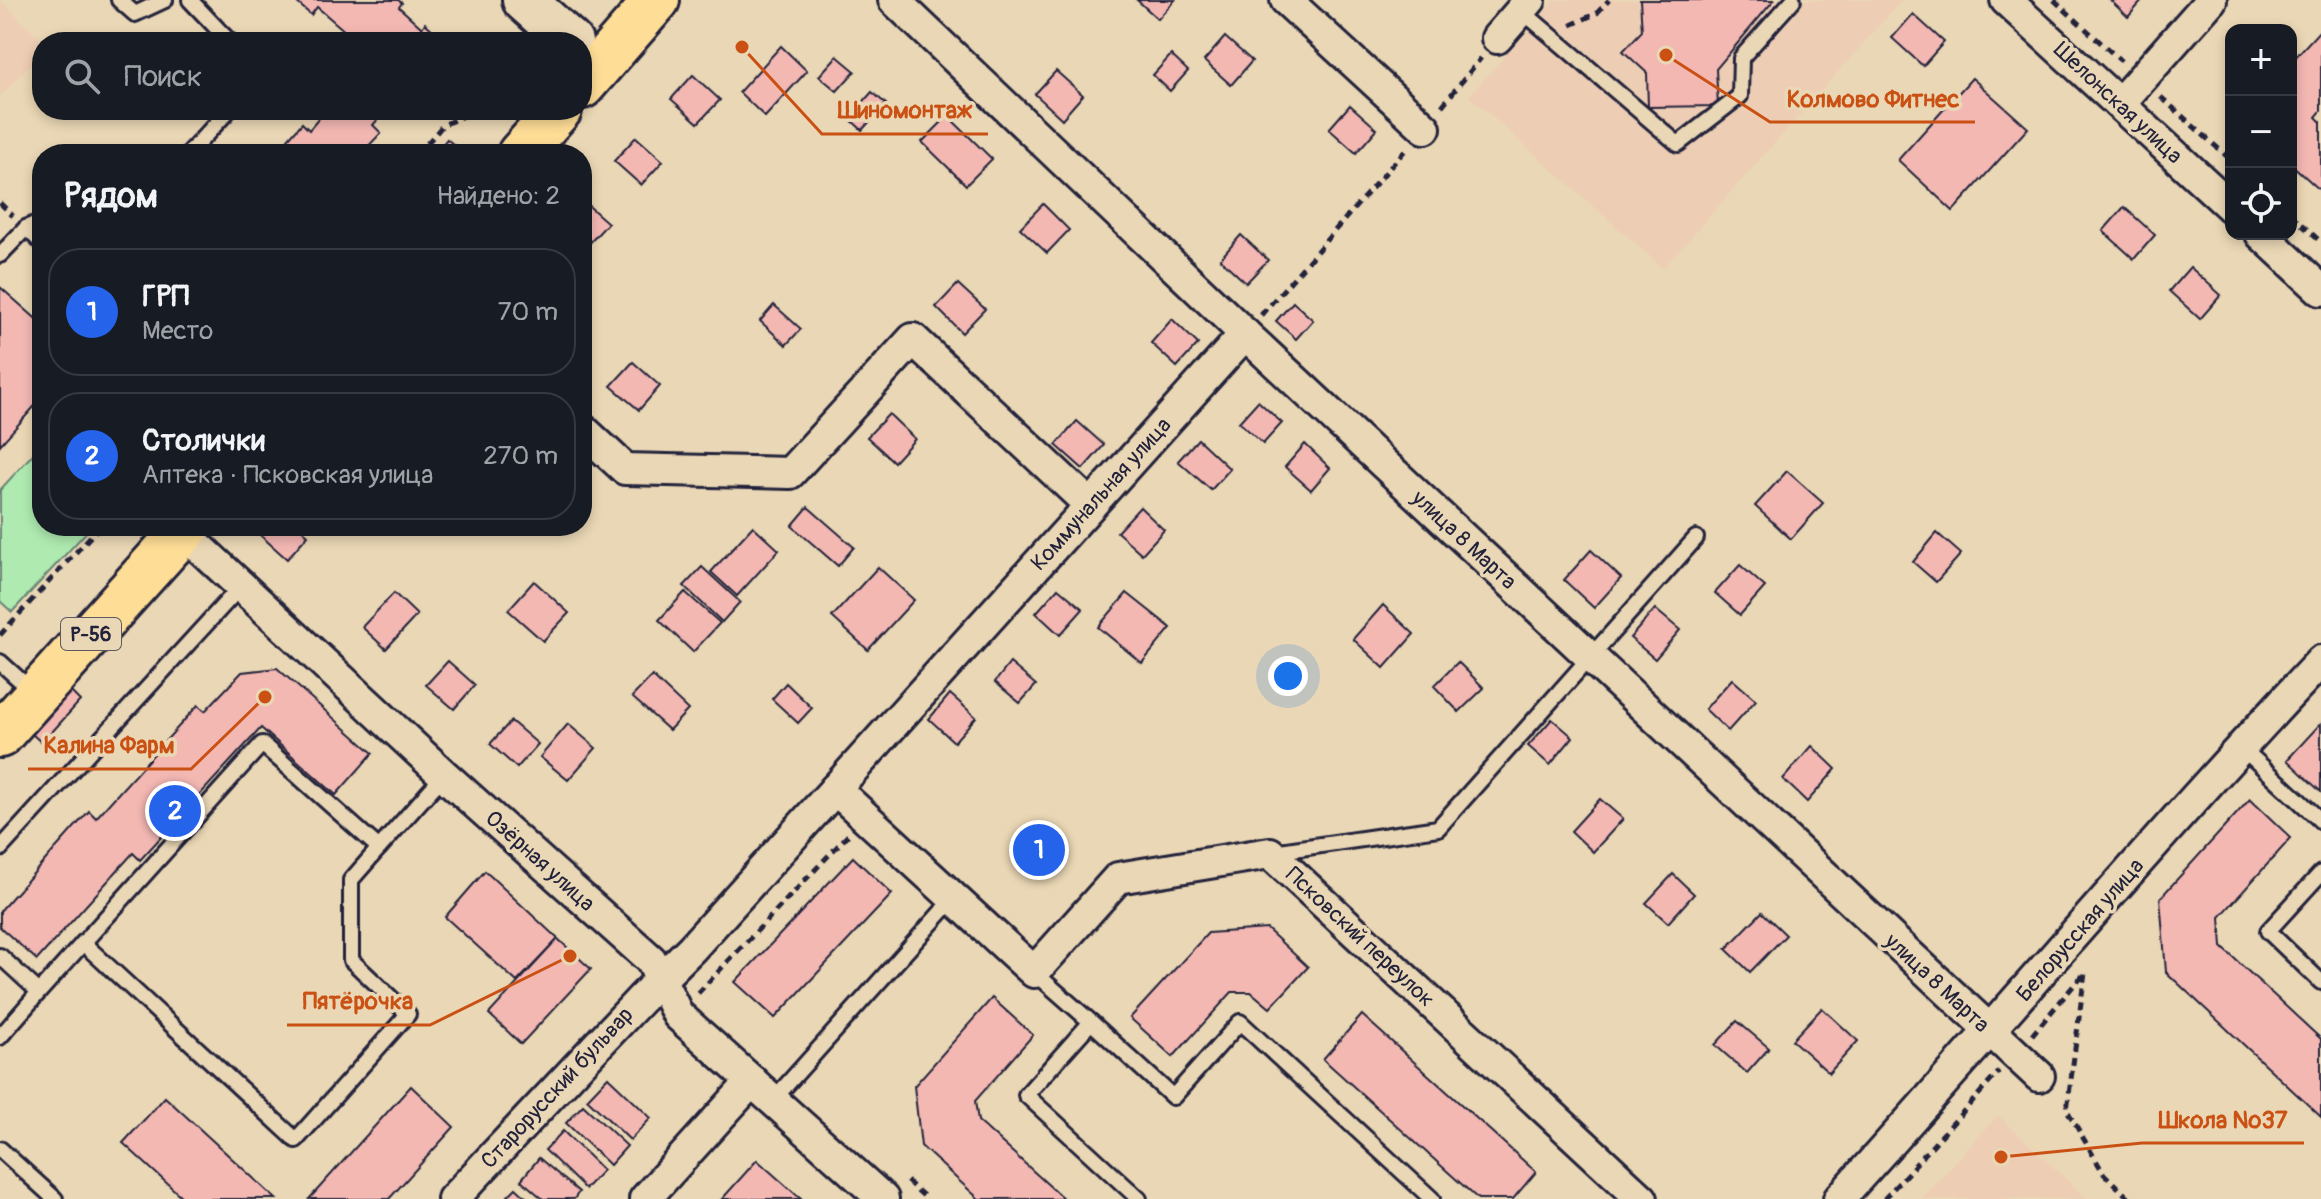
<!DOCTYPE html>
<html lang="ru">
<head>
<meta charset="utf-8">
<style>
	body { margin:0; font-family:Pangolin,sans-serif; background:#20242c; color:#f1f3f6 }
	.controls { position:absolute; right:24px; top:24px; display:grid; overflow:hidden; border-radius:16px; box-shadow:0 4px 12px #0003 }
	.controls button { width:72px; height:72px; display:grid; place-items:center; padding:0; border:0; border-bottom:2px solid #363941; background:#171b24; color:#f1f3f6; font:40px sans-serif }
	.you { position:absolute; left:1288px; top:676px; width:28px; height:28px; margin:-20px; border:6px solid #fff; border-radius:50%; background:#1a73e8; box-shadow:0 0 0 12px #1a73e833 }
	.badge { display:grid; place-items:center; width:52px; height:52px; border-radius:50%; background:#2563eb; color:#fff; font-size:26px; font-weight:700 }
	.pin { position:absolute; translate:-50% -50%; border:4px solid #fff; box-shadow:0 2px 8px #0006 }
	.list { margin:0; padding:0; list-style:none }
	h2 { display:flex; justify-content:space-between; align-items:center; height:104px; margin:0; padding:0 32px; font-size:34px }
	h2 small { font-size:26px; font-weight:400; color:#9ea1a6 }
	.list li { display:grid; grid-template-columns:52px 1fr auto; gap:24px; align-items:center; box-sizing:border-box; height:128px; margin:0 16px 16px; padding:0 16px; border:2px solid #363941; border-radius:32px }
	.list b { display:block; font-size:30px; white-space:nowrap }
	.list p { margin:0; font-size:26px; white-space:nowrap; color:#9ea1a6 }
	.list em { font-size:26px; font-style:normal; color:#9ea1a6 }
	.icon { flex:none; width:44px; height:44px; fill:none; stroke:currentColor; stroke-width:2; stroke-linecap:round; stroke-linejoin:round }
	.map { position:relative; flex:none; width:2321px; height:1199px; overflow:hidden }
	.search { position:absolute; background:#171b24; box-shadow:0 4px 12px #0003; left:32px; top:32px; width:560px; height:88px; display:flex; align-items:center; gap:20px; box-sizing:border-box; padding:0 28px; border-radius:32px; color:#9ea1a6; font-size:30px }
	.panel { position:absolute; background:#171b24; box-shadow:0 4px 12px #0003; left:32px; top:144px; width:560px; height:392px; border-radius:32px }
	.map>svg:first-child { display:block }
</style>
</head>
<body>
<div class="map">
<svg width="2321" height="1199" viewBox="0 0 2321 1199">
	<rect width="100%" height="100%" fill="#ead7b5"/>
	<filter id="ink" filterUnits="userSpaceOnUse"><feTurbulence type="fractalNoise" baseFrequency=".0125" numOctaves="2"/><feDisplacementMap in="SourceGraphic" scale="16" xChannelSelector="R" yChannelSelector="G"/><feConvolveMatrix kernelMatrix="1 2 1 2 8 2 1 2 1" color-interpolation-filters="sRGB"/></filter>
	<g filter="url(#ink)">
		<g fill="#edceb4">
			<polygon points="0,0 44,42 42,42 42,52 0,97"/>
			<polygon points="1555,0 1902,0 1663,268 1469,96"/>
			<polygon points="1998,1115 2087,1199 1922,1199"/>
		</g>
		<polygon fill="#afebb0" stroke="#688676" stroke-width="2" points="42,444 42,526 92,526 12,612 0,601 0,490"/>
		<g fill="#f4b8b3" stroke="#22223b" stroke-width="2">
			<polygon points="294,0 398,0 402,3 399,7 422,28 425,23 446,42 365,42 358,35 354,39 317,7 311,15"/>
			<polygon points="1137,0 1175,0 1158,19"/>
			<polygon points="1640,0 1774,0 1716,69 1718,106 1648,107 1647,73 1623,51 1642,31"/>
			<polygon points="2110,0 2143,0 2128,17"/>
			<polygon points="1913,14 1944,42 1923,66 1892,38"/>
			<polygon points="2321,29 2321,111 2316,117 2321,122 2321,191 2291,164 2291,62"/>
			<polygon points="1225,37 1252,61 1231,85 1204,61"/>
			<polygon points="781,46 807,71 765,117 739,92"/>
			<polygon points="1171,55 1188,71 1170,91 1153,75"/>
			<polygon points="837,56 855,71 837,91 819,76"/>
			<polygon points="1056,71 1083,95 1062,119 1035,94"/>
			<polygon points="693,75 720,100 698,123 671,99"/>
			<polygon points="1972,78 2028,128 1953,211 1898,160"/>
			<polygon points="872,92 886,104 862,130 849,118"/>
			<polygon points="1350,105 1377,129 1356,153 1329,129"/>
			<polygon points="326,110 386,110 373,125 381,133 361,154 275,154 302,123 309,130"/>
			<polygon points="948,116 992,159 966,185 922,142"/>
			<polygon points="636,137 663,161 641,185 614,161"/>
			<polygon points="447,139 454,145 445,154 434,154"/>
			<polygon points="582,200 608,223 586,247 582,243"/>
			<polygon points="1043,204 1069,230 1047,253 1020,228"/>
			<polygon points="2124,207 2155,235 2134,259 2103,231"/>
			<polygon points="1241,235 1268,260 1246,283 1220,259"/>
			<polygon points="2190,267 2221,295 2200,319 2169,291"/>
			<polygon points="958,284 985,309 962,333 936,307"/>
			<polygon points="0,287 42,324 42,398 0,445"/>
			<polygon points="1293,302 1313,320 1296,339 1276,321"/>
			<polygon points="774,305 801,329 786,345 760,321"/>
			<polygon points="1172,319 1198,344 1177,367 1151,343"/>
			<polygon points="633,362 660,386 639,410 611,386"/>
			<polygon points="1258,401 1282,423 1263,444 1239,422"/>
			<polygon points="889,414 915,439 894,462 867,437"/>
			<polygon points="1077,421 1104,445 1083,469 1056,445"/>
			<polygon points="1198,439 1230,469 1211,490 1178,461"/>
			<polygon points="1305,444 1330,468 1311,490 1285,467"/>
			<polygon points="1787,471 1823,503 1791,539 1755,506"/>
			<polygon points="808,507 854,547 838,566 792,526"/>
			<polygon points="1140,507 1164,530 1142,554 1117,532"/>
			<polygon points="268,526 298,526 308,535 287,559 260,535"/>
			<polygon points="753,526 779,550 737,596 711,572"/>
			<polygon points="1937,533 1961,554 1936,582 1913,562"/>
			<polygon points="1591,550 1621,578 1594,608 1564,580"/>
			<polygon points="1740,565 1765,587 1740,615 1715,593"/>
			<polygon points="702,567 740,602 722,622 684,586"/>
			<polygon points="878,567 914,600 868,650 832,617"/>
			<polygon points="534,581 569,613 543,641 508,610"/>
			<polygon points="1058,588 1083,609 1060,635 1036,613"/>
			<polygon points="685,592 720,623 693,652 659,620"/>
			<polygon points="394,593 417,615 386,649 362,627"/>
			<polygon points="1127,593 1171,628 1142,663 1098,627"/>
			<polygon points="1383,605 1414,634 1384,668 1353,639"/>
			<polygon points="1655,609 1680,630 1655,659 1630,638"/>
			<polygon points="448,661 475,685 454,709 426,685"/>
			<polygon points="1458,662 1484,688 1459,712 1434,686"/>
			<polygon points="1010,663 1036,685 1020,703 995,682"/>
			<polygon points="277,668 373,753 336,795 261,728 140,860 133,853 37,960 0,927 0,911 89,811 96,818 198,705 205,711 242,672"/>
			<polygon points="652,676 688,710 669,730 632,697"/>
			<polygon points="1732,679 1756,700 1728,731 1705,709"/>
			<polygon points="786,683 812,708 798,723 772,699"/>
			<polygon points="70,691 80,701 42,743 32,734"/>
			<polygon points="950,694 976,717 954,742 929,719"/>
			<polygon points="1552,719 1573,737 1550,765 1528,746"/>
			<polygon points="511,721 538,744 517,768 490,744"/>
			<polygon points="2321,723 2321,792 2287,760"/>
			<polygon points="568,724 596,748 568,780 540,757"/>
			<polygon points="1812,746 1836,769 1807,802 1783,779"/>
			<polygon points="1600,799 1623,819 1593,852 1571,831"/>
			<polygon points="2250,799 2291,838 2220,917 2222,947 2321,1039 2321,1117 2166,972 2160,898"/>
			<polygon points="1033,835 1055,852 1044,866 1023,849"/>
			<polygon points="853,857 892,894 775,1018 735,982"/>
			<polygon points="485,871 558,939 517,982 445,917"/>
			<polygon points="1673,874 1694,894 1668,923 1646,903"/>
			<polygon points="1762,912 1786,935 1750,972 1726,949"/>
			<polygon points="1267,929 1308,967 1270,1008 1251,992 1232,992 1173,1057 1130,1018 1208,933"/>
			<polygon points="558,939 591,969 521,1044 489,1014"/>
			<polygon points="992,998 1033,1035 975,1101 978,1121 1064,1199 979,1199 921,1146 914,1086"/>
			<polygon points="1822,1008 1858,1041 1829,1073 1792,1040"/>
			<polygon points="1362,1015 1536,1172 1513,1199 1478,1199 1323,1059"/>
			<polygon points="1737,1021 1769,1048 1747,1073 1715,1045"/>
			<polygon points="608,1077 651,1118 630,1140 587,1099"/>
			<polygon points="411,1086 454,1127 389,1199 309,1199"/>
			<polygon points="165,1097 276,1199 184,1199 123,1143"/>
			<polygon points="583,1105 627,1146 610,1165 566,1123"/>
			<polygon points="563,1131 603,1170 585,1189 545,1150"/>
			<polygon points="539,1158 579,1192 574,1199 543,1199 521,1180"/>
			<polygon points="757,1160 801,1199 722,1199"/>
			<polygon points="516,1188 528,1199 505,1199"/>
		</g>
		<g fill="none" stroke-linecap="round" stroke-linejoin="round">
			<defs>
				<g id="lane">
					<polyline points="119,0 135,14 165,0"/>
					<polyline points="190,0 230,42"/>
					<polyline points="1521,10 1678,144 1740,96 1741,58 1793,0"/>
					<polyline points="188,154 229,110"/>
					<polyline points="26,228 42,221"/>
					<polyline points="0,255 26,228 42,243"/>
					<polyline points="0,662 32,691"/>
					<polyline points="2241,747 2321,821"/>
					<polyline points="0,849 241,586"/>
					<polyline points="1273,852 1438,828 1696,538"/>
					<polyline points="2321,873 2268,931 2321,982"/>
					<polyline points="83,943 296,1140 408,1014 351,960 351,880 379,848"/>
					<polyline points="0,956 39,992 0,1037"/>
					<polyline points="1034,972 1091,1022 1026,1095 1139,1199"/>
					<polyline points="39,992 262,744 379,848 444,775"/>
					<polyline points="1091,1022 1173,1097 1240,1022 1432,1199"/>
					<polyline points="773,1100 953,899"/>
					<polyline points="0,1149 55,1199"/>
				</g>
				<g id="street">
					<polyline points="894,0 1245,334 2039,1076"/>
					<polyline points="1286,0 1425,128"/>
					<polyline points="2006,0 2231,207"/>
					<polyline points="1497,38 1530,0"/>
					<polyline points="2119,104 2211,0"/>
					<polyline points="2261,234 2321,290"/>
					<polyline points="582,429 625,469 790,473 913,339 1090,505"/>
					<polyline points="183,532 444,775 651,960 678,1015 883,1199"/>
					<polyline points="835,789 1034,972 1118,878 1270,853 1642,1199"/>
					<polyline points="453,1199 641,999 692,948 1245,334"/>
					<polyline points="645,1199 752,1081"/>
					<path d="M 1839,1199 C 2001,1021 2156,836 2321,661"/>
				</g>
				<polyline id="secondary" points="524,0 571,42"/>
				<g id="primary">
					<polyline points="582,86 657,0"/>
					<polyline points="520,154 559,110"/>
					<polyline points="0,735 188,526"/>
				</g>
			</defs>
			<use href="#lane" stroke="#22223b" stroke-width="20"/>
			<use href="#street" stroke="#22223b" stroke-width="36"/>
			<use href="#secondary" stroke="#22223b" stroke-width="48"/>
			<use href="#primary" stroke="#22223b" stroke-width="50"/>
			<g stroke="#22223b" stroke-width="5" stroke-dasharray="8 6" stroke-linecap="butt">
				<polyline points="2054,0 2121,61"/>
				<polyline points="1571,25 1597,13 1609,0"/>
				<polyline points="2161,97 2231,160"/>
				<polyline points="1442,106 1481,58"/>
				<polyline points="418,154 443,125 463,116 468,110"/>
				<polyline points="0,203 13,216"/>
				<polyline points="2291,215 2321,242"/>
				<polyline points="1261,315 1407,148"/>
				<polyline points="0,635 100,526"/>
				<polyline points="698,993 848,835"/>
				<polyline points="2032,1035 2085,972 2067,1110 2104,1174 2130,1199"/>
				<polyline points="907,1181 927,1199"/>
				<polyline points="1884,1199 1999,1072"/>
			</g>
			<use href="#lane" stroke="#ead7b5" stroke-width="14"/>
			<use href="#street" stroke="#ead7b5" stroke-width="30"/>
			<use href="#secondary" stroke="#ead7b5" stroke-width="42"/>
			<use href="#primary" stroke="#fedd96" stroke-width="44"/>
		</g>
	</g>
	<g text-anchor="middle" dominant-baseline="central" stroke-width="7" stroke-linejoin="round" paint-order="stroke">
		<rect fill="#ead7b5" stroke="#5e5860" stroke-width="2" x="61" y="618" width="60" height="32" rx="6"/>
		<g font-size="20" font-weight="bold" fill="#22223b">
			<text x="91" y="634">Р-56</text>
		</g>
		<g font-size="22" fill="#22223b" stroke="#ead7b5">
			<text transform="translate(2118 103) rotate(43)">Шелонская улица</text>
			<text transform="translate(1101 494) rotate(-48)">Коммунальная улица</text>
			<text transform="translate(1464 540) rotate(43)">улица 8 Марта</text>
			<text transform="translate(540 861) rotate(42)">Озёрная улица</text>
			<text transform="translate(2080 930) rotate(-49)">Белорусская улица</text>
			<text transform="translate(1360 937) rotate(43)">Псковский переулок</text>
			<text transform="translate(1937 983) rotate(43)">улица 8 Марта</text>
			<text transform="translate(557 1088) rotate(-47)">Старорусский бульвар</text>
		</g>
	</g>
	<path fill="none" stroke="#ca5113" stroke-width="3" d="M1666 55L1770 122H1975M742 47L822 134H988M265 697L191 769H28M570 956L430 1025H287M2001 1157L2142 1143H2304"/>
	<g fill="#ca5113" stroke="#ead7b5" stroke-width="3">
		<circle cx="1666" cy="55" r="8"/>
		<circle cx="742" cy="47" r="8"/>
		<circle cx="265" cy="697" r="8"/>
		<circle cx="570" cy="956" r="8"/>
		<circle cx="2001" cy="1157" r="8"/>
	</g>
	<g font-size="24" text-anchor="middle" font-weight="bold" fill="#ca5113" stroke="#ead7b5" stroke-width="7" stroke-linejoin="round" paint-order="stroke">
		<text x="1873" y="107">Колмово Фитнес</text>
		<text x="905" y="118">Шиномонтаж</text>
		<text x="109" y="753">Калина Фарм</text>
		<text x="358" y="1009">Пятёрочка</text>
		<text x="2223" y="1128">Школа №37</text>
	</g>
</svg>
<div class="controls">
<button>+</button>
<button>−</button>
<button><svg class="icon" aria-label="locate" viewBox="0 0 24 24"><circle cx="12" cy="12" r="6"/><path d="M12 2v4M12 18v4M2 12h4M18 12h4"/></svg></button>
</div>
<div class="you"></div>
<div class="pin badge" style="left:1039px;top:850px">1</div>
<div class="pin badge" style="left:175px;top:811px">2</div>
<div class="search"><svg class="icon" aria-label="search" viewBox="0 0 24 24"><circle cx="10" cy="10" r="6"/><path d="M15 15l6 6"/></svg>Поиск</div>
<section class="panel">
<h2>Рядом<small>Найдено: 2</small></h2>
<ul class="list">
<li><span class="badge">1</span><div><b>ГРП</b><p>Место</p></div><em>70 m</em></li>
<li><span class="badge">2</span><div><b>Столички</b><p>Аптека · Псковская улица</p></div><em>270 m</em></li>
</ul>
</section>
</div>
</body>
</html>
